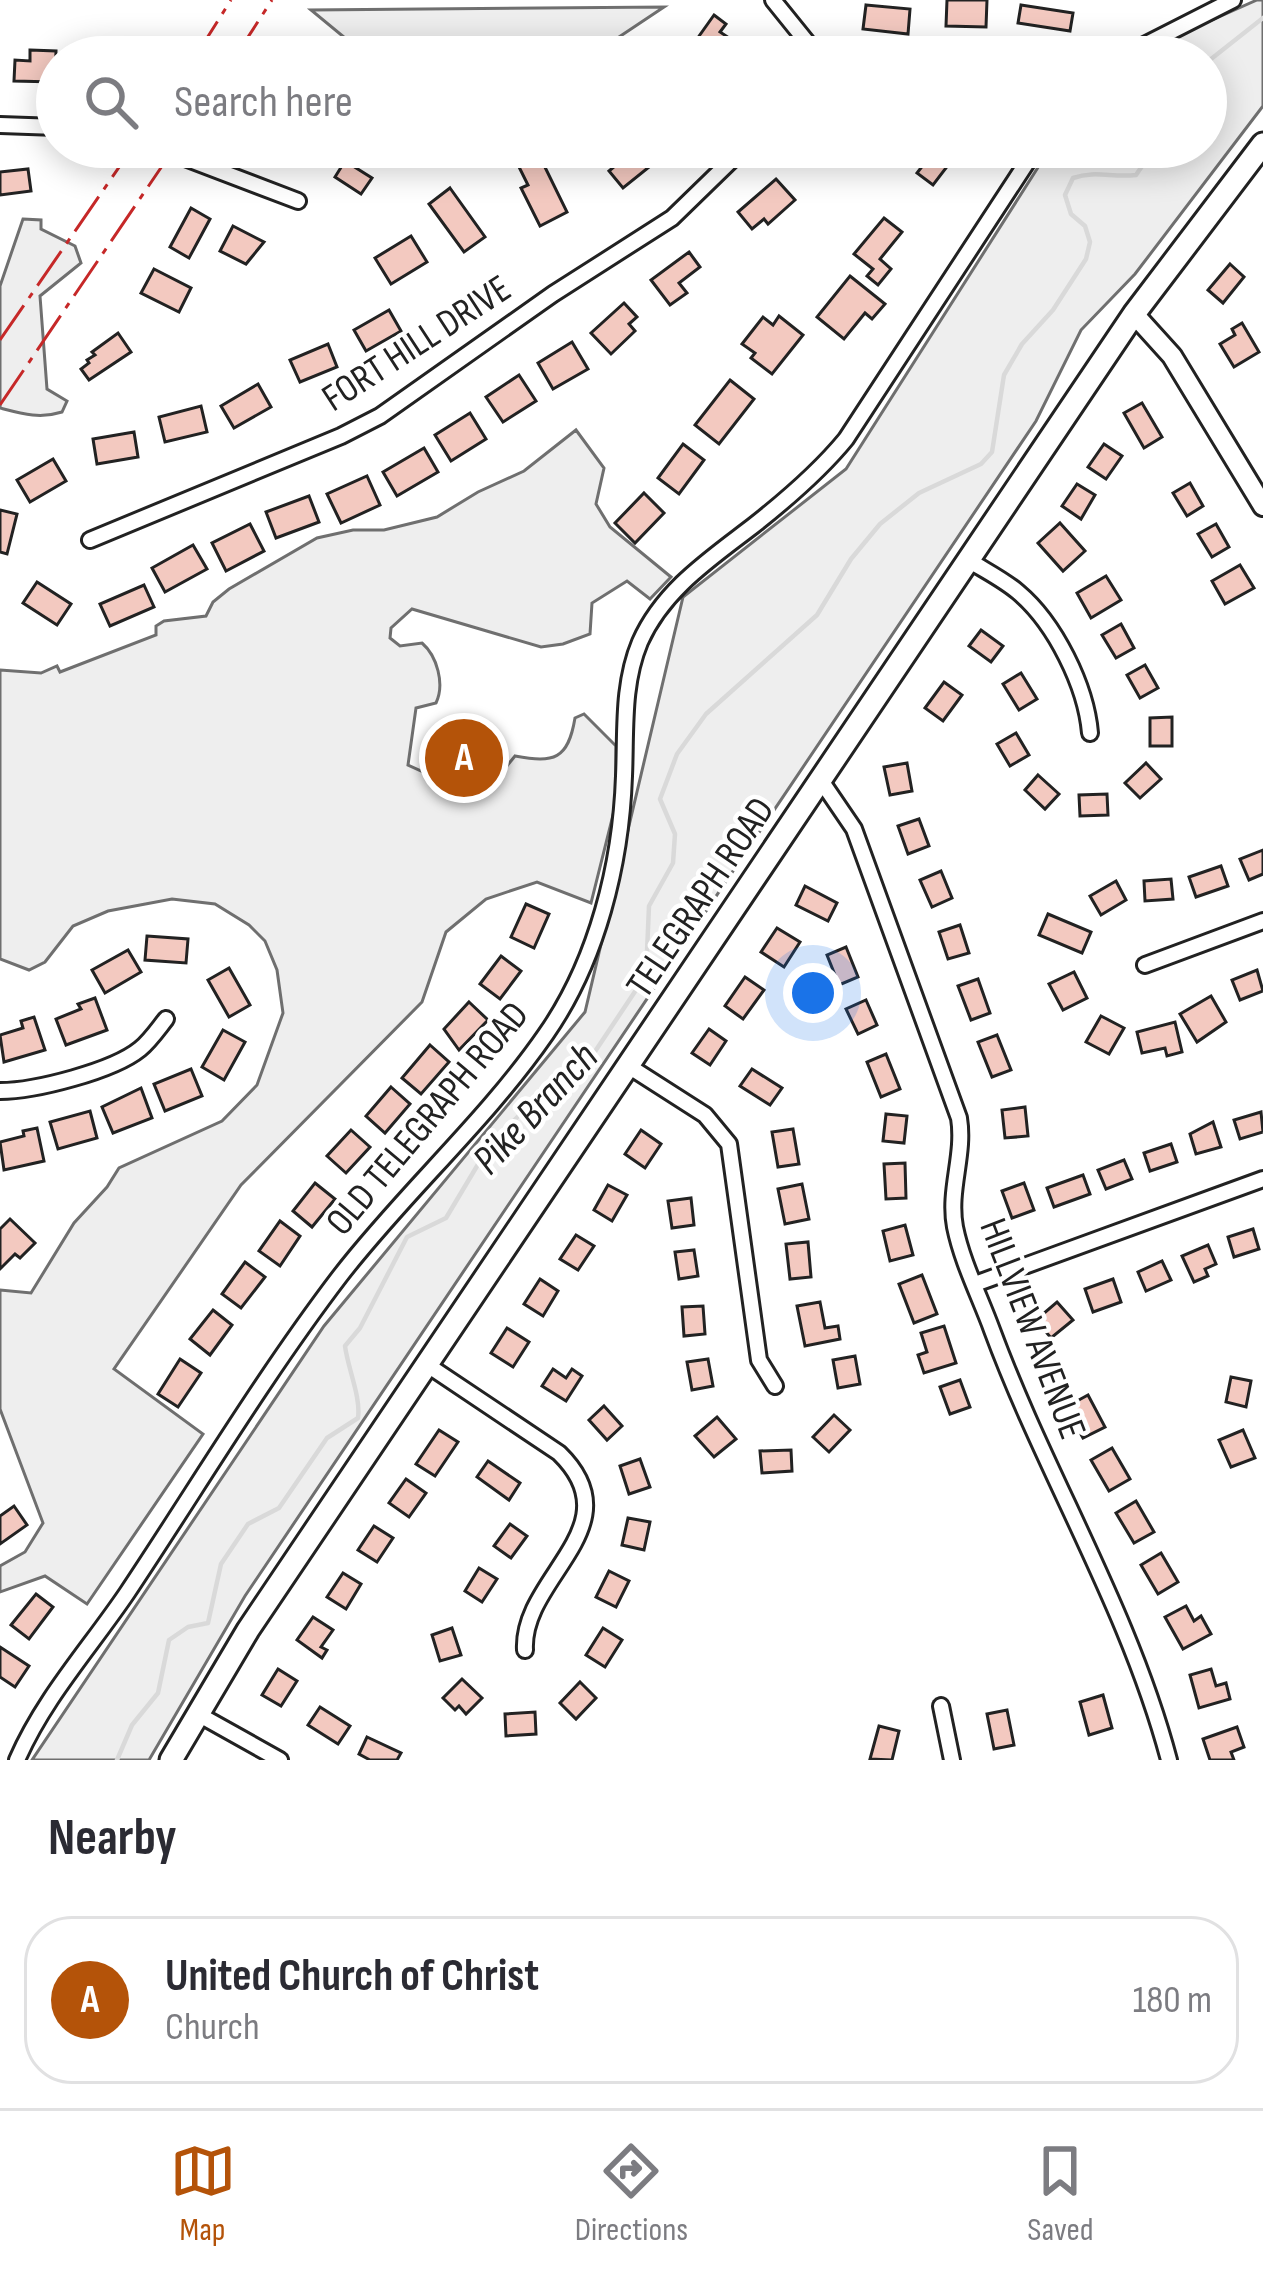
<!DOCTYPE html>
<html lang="en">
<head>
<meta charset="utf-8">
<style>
	body { margin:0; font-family:"Sofia Sans Condensed",sans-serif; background:#f2f2f3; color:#2b2b33 }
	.you { position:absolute; left:813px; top:993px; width:42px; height:42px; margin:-30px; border:9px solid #fff; border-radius:50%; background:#1a73e8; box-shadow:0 0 0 18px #1a73e833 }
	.badge { display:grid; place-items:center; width:78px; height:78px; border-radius:50%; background:#b45309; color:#fff; font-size:39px; font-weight:700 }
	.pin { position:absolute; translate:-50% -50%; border:6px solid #fff; box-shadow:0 3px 12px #0006 }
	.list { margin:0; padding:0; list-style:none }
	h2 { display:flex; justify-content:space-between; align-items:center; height:156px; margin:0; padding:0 48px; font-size:51px }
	h2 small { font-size:39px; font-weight:400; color:#7c7c81 }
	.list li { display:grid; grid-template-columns:78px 1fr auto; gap:36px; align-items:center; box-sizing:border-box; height:168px; margin:0 24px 24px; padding:0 24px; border:3px solid #e1e1e2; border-radius:48px }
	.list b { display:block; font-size:45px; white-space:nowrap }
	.list p { margin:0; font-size:39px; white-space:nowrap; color:#7c7c81 }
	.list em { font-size:39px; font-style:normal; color:#7c7c81 }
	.icon { flex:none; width:66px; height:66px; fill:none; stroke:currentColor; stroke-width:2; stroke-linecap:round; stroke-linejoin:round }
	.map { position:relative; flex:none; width:1263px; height:1760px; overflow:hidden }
	.search { position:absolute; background:#fff; box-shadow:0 6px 30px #0003; left:36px; right:36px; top:36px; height:132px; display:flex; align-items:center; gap:30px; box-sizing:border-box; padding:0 42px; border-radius:66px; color:#7c7c81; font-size:45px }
	.sheet { height:348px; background:#fff }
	nav { display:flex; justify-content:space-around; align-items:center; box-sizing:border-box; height:168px; border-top:3px solid #e1e1e2; background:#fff; font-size:33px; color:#7c7c81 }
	nav a { display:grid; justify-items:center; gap:6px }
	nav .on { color:#b45309 }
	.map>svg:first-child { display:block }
</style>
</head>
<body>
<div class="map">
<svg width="1263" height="1760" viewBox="0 0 1263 1760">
	<rect width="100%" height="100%" fill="#fff"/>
	<g fill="#eee" stroke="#6f6f6f" stroke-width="3">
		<polygon points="1257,0 1263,0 1263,106 1135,274 1081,330 1036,421 245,1596 149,1760 32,1760 324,1326 585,1012 683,597 846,469 1051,147 1206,147 1206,57 1143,57 1158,44"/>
		<polygon points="664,7 589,57 368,57 311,10"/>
		<path d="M 23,219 L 41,220 L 41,229 L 75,246 L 81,263 L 40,296 L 47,389 L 67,401 L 62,412 C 40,419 23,414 0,408 L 0,286 Z"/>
		<path d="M 576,430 L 604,468 L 596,504 L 610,527 L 671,577 L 650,599 L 627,581 L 592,603 L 590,634 L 563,644 L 541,647 L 412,609 L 391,628 L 390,638 L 400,646 L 422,643 C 437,656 445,684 436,703 L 416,708 L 408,765 L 481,798 L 515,756 C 554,763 568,760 575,718 L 584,714 L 616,746 L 616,803 L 591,903 L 537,882 L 486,899 L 446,932 L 422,1002 L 241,1185 L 114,1369 L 203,1434 L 87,1604 L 45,1576 L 0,1592 L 0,1566 L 25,1552 L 43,1523 L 0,1409 L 0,1290 L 31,1293 L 74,1223 L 107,1187 L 119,1168 L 222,1121 L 257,1085 L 283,1013 L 277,970 L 265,941 L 249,925 L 215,904 L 172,899 L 108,911 L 73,926 L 45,962 L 29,970 L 0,959 L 0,670 L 41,673 L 57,666 L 60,672 L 156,635 L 156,626 L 164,621 L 206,616 L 213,602 L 229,589 L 317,538 L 353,530 L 384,530 L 437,517 L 478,492 L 524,471 Z"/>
	</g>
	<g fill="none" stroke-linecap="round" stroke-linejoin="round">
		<g stroke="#d9d9d9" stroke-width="4.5">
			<polyline points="1206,63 1263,18"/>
			<path d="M 117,1760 L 132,1725 L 158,1693 L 169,1640 L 188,1627 L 208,1623 L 221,1564 L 248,1524 L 279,1508 L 327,1438 L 358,1418 C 361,1397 348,1369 345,1346 L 360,1328 L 407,1237 L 446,1218 L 489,1146 L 544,1090 L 590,1059 L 646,975 L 649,906 L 673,863 L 675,834 L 660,799 L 677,754 L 706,714 L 817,615 L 851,559 L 880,524 L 919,493 L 981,464 L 992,452 L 1004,375 L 1022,344 L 1053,310 L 1086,259 L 1090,242 L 1085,226 L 1071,214 L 1065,195 L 1073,178 C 1096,170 1112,178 1136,175 L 1155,147"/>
		</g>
	</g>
	<g fill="#f3c9c0" stroke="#222" stroke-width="3">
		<polygon points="947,0 987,0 986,27 946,26"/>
		<polygon points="866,5 910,9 908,34 863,29"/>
		<polygon points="1021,5 1073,13 1070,31 1018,23"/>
		<polygon points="714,15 726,24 720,32 738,44 729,57 697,39"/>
		<polygon points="30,50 56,51 55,82 14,81 15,60 30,61"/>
		<polygon points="625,147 657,147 664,155 623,188 609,171 622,160 617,154"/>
		<polygon points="937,147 962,147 933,185 917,173"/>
		<polygon points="540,157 567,212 540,226 521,188 528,185 519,167"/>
		<polygon points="345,161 372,178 361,194 335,177"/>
		<polygon points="28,169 31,191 0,195 0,172"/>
		<polygon points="776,179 795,200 768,224 764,219 752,229 738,212"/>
		<polygon points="450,188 485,237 464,252 429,204"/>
		<polygon points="191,208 210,219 189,258 170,247"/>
		<polygon points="884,218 902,232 880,259 891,269 878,285 867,276 873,269 854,254"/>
		<polygon points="233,226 264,242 246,264 220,251"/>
		<polygon points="411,236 427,262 391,284 375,258"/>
		<polygon points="689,252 700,267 679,283 687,293 670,305 651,280"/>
		<polygon points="1230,264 1244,277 1223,303 1208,290"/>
		<polygon points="154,269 191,288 179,312 141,293"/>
		<polygon points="850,276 885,304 872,319 865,313 844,339 817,317"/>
		<polygon points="624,303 637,317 629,324 635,331 611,354 591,333"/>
		<polygon points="389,310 401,331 366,351 354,330"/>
		<polygon points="779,316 803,335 772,374 751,358 755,353 742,344 763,317 773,325"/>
		<polygon points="1242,323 1259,352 1234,367 1220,344 1235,335 1232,329"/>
		<polygon points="118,333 131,352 89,380 81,369 89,363 87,360 95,355 92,352"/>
		<polygon points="572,342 588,369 553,389 538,363"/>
		<polygon points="328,344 337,367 300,382 290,360"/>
		<polygon points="519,375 536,401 503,422 486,397"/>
		<polygon points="730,380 754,399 719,444 695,425"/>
		<polygon points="258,384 271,407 234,428 221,406"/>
		<polygon points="1142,403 1162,437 1144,448 1124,413"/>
		<polygon points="201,406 207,432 165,442 159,417"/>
		<polygon points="470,413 486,439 451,461 435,435"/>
		<polygon points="134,432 138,457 97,464 93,439"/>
		<polygon points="683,444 704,460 679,494 658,478"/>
		<polygon points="1104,444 1122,456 1106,479 1088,467"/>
		<polygon points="424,448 438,472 397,496 383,472"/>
		<polygon points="53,459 66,481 30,502 17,480"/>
		<polygon points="367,476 380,505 341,523 327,494"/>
		<polygon points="1190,483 1203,506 1187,516 1173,493"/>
		<polygon points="1077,484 1095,495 1081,519 1062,506"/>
		<polygon points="644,493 664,513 635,543 615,523"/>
		<polygon points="309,496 319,522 276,538 266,512"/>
		<polygon points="0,510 17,514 7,554 0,552"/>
		<polygon points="1060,523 1085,551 1063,571 1038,543"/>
		<polygon points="250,524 264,551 226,571 212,543"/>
		<polygon points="1216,524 1229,547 1212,557 1198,534"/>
		<polygon points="193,545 207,569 165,592 152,568"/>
		<polygon points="1240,565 1254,588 1225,604 1212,581"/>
		<polygon points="1106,576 1121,600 1091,618 1077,593"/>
		<polygon points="37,582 71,604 57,625 23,603"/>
		<polygon points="144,585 154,607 110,626 100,604"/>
		<polygon points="1121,624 1134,648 1116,658 1102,635"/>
		<polygon points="981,630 1003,646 991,662 969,646"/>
		<polygon points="1145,665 1158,688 1140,698 1127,675"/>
		<polygon points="1021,673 1037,699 1019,710 1003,684"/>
		<polygon points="944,682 962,695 943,721 925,708"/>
		<polygon points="1172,717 1172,746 1150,746 1150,718"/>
		<polygon points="1016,733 1029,755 1010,766 997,744"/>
		<polygon points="445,743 491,755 484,778 439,766"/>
		<polygon points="907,763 912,791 890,795 884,767"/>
		<polygon points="1146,763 1161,779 1140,798 1125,783"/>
		<polygon points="1038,775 1059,794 1045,809 1025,790"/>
		<polygon points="1107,794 1108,815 1080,816 1079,795"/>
		<polygon points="919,819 929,846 908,854 898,826"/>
		<polygon points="1263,850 1263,874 1249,880 1240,859"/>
		<polygon points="1221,866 1228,886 1196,897 1189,877"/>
		<polygon points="941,871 952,898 932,907 920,880"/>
		<polygon points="1171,879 1173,899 1145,901 1144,881"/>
		<polygon points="1116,881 1126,900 1101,915 1090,896"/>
		<polygon points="805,886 837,903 828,921 796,905"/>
		<polygon points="526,904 549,914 534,948 511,937"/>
		<polygon points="1048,914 1091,932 1082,953 1039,935"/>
		<polygon points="960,925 969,953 948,959 939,932"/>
		<polygon points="777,928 800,942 784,967 761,952"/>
		<polygon points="147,936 188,939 186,963 145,960"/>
		<polygon points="846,947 858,977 839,985 827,955"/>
		<polygon points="128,950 141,972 105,993 92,970"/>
		<polygon points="501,956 521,971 500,999 480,984"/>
		<polygon points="229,968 250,1005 229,1017 208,980"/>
		<polygon points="1257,970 1263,991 1240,1000 1232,980"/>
		<polygon points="1074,972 1087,998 1063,1010 1049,984"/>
		<polygon points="745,977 764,990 743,1019 725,1006"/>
		<polygon points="978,979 990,1013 971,1020 958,986"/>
		<polygon points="1211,996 1226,1022 1197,1042 1180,1014"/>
		<polygon points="95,998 107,1030 66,1045 56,1019 81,1009 78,1004"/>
		<polygon points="866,1000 877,1025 858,1034 846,1009"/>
		<polygon points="469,1002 488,1020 459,1050 444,1029"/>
		<polygon points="1101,1016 1124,1028 1109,1054 1086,1042"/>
		<polygon points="34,1017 45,1050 4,1062 0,1035 23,1028 21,1021"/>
		<polygon points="1175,1022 1182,1052 1167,1056 1165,1048 1142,1053 1137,1032"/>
		<polygon points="709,1029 726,1041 710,1065 692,1053"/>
		<polygon points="223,1030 245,1042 224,1080 202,1067"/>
		<polygon points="997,1035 1011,1070 992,1077 978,1042"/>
		<polygon points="430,1045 449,1062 421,1094 402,1078"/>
		<polygon points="886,1054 900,1089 881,1097 867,1062"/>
		<polygon points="191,1069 202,1096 165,1111 154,1084"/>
		<polygon points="752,1069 782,1088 770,1105 740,1086"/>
		<polygon points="391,1087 410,1104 385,1133 366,1116"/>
		<polygon points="141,1088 152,1118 113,1133 102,1107"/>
		<polygon points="1025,1107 1028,1136 1005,1138 1002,1110"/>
		<polygon points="90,1111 97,1138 58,1149 50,1122"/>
		<polygon points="1261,1112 1263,1132 1240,1139 1234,1120"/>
		<polygon points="886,1114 907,1116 904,1143 883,1141"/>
		<polygon points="1213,1122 1221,1147 1196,1154 1190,1134"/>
		<polygon points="37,1128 44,1161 4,1170 0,1142 24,1136 23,1131"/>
		<polygon points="793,1129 799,1164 778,1167 772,1132"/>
		<polygon points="351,1130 370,1147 346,1173 327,1156"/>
		<polygon points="641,1130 661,1144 645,1168 625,1154"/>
		<polygon points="1171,1144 1177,1162 1150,1171 1144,1153"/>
		<polygon points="1124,1160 1132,1179 1106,1189 1098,1170"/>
		<polygon points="905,1163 906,1198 886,1199 884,1164"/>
		<polygon points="1083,1175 1090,1194 1054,1207 1047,1188"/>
		<polygon points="315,1183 335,1199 312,1227 293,1211"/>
		<polygon points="1024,1183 1034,1210 1012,1218 1002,1191"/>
		<polygon points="802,1184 809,1219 785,1224 778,1189"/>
		<polygon points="608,1185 627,1195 612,1221 594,1210"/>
		<polygon points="691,1198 694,1225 672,1228 668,1201"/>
		<polygon points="10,1219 35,1243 20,1258 15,1254 0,1269 0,1229"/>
		<polygon points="280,1221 300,1236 280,1266 259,1251"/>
		<polygon points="905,1225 913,1255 890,1261 883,1231"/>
		<polygon points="1253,1229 1259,1249 1234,1257 1228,1237"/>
		<polygon points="576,1235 594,1246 578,1270 560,1259"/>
		<polygon points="808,1242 811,1277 790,1279 786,1244"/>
		<polygon points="1208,1245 1216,1264 1205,1269 1208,1276 1194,1282 1182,1256"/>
		<polygon points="694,1250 698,1276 679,1279 675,1252"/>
		<polygon points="1162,1261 1171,1280 1146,1291 1138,1272"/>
		<polygon points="245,1262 265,1277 241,1308 222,1294"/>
		<polygon points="922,1275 937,1314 914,1323 899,1284"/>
		<polygon points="540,1279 558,1291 543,1316 524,1304"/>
		<polygon points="1113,1279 1121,1302 1093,1312 1085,1289"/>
		<polygon points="820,1302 825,1328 838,1326 840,1339 805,1346 797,1306"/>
		<polygon points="1057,1302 1073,1320 1051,1338 1036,1320"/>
		<polygon points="703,1306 705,1334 684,1336 682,1307"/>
		<polygon points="213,1310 232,1325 210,1355 190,1339"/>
		<polygon points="944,1326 956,1363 924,1373 918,1355 927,1352 921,1333"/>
		<polygon points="507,1328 529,1342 513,1367 491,1353"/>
		<polygon points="855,1356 860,1384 838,1388 833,1360"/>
		<polygon points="180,1359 201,1373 178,1407 158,1394"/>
		<polygon points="708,1359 713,1386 692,1390 687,1362"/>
		<polygon points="553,1369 566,1378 572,1369 582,1376 566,1401 542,1386"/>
		<polygon points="1231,1377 1251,1381 1246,1407 1226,1402"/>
		<polygon points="960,1380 970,1407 950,1414 940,1387"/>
		<polygon points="1088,1395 1105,1427 1083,1438 1066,1407"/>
		<polygon points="604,1406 622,1426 607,1440 589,1420"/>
		<polygon points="834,1415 850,1430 829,1452 813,1437"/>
		<polygon points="717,1417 736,1439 714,1457 695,1436"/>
		<polygon points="439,1430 458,1442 435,1476 416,1464"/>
		<polygon points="1243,1430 1255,1458 1231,1467 1219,1440"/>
		<polygon points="1112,1448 1130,1479 1109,1491 1091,1460"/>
		<polygon points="791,1450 792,1471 762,1473 760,1451"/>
		<polygon points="640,1459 650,1487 629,1494 620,1466"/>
		<polygon points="488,1461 520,1483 509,1500 477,1477"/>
		<polygon points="406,1479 426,1493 409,1517 389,1503"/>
		<polygon points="1136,1501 1154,1532 1134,1543 1116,1513"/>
		<polygon points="14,1506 27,1525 0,1544 0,1516"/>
		<polygon points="628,1518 650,1522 644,1550 622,1545"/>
		<polygon points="510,1524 527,1536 511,1558 494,1546"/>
		<polygon points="374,1526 393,1538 377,1562 358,1550"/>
		<polygon points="1161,1553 1178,1582 1158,1594 1141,1565"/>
		<polygon points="479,1568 497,1579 482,1602 465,1591"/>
		<polygon points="609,1571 629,1581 616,1607 596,1597"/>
		<polygon points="343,1573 361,1584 346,1609 327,1597"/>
		<polygon points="36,1594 53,1607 29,1639 11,1625"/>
		<polygon points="1186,1606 1194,1621 1201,1616 1211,1634 1183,1649 1165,1617"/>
		<polygon points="313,1617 333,1630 321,1647 327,1650 322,1658 297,1640"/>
		<polygon points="452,1628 461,1655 440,1661 432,1635"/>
		<polygon points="603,1628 622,1640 605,1667 586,1655"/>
		<polygon points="0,1647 29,1666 15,1687 0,1677"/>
		<polygon points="278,1669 297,1681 281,1706 262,1695"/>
		<polygon points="1211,1669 1216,1686 1226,1683 1230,1699 1199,1708 1190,1675"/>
		<polygon points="462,1679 482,1698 466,1714 459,1706 455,1710 443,1698"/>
		<polygon points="580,1682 596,1698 576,1719 560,1703"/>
		<polygon points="1103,1695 1112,1728 1089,1735 1080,1702"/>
		<polygon points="320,1707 350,1726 338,1744 308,1725"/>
		<polygon points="1007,1710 1014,1745 994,1749 987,1714"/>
		<polygon points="535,1712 536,1734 506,1736 505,1714"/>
		<polygon points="879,1726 899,1731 892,1760 870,1759"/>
		<polygon points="1237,1727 1244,1747 1231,1752 1234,1760 1210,1760 1203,1739"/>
		<polygon points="367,1737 401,1753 397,1760 370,1760 359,1754"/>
	</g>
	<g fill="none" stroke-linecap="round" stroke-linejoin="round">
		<defs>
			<g id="minor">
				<polyline points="773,0 819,57"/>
				<polyline points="1121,57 1233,0"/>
				<polyline points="0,125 57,127"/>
				<polyline points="156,147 298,201"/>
				<polyline points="90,540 341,436 380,416 553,294 672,218 745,147"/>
				<path d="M 970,561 C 986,571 1004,580 1018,592 C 1055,623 1086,686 1090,733"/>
				<path d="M 822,782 L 854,829 L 959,1118 C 965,1155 948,1190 955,1227 C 962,1262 980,1297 992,1330 C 1046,1476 1129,1609 1169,1760"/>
				<polyline points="1145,965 1263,921"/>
				<polyline points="630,1067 705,1115 729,1144 759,1360 775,1386"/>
				<path d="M 0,1091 C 35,1091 113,1071 140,1049 C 150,1041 158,1029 166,1019"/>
				<polyline points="975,1284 1263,1179"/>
				<path d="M 426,1364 L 559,1453 C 635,1527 521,1577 525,1650"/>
				<polyline points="941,1706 952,1760"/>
				<polyline points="196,1713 280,1760"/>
				<path d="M 17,1760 C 44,1698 89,1649 127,1593 C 197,1488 263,1377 340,1276 C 404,1193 486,1121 546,1034 C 597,961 621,864 624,776 C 626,731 622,685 640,642 C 663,590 710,559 753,526 C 786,500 819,472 846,439 L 1037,147"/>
			</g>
			<polyline id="tertiary" points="1134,314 1172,356 1263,506"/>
			<polyline id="primary" points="171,1760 248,1630 1134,314 1263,144"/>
		</defs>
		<use href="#minor" stroke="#222" stroke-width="20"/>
		<use href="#tertiary" stroke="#222" stroke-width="24"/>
		<use href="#primary" stroke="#222" stroke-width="27"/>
		<use href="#minor" stroke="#fff" stroke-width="14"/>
		<use href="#tertiary" stroke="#fff" stroke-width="18"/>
		<use href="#primary" stroke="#fff" stroke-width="21"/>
		<g stroke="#c62828" stroke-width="3" stroke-dasharray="42 9 6 9" stroke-linecap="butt">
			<polyline points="195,57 231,0"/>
			<polyline points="235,57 272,0"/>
			<polyline points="0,340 133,147"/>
			<polyline points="0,405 175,147"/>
		</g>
	</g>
	<g text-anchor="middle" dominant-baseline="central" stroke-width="9" stroke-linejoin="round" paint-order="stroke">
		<g font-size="39" fill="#222" stroke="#fff">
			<text transform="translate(417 344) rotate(-33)">FORT HILL DRIVE</text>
			<text transform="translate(701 898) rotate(-56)">TELEGRAPH ROAD</text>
			<text transform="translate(428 1119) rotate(-50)">OLD TELEGRAPH ROAD</text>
			<text transform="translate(1032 1329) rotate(69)">HILLVIEW AVENUE</text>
		</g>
		<g font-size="42" font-style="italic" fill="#222" stroke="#fff">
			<text transform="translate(536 1109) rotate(-47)">Pike Branch</text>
		</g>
	</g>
</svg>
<div class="you"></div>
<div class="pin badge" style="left:464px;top:758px">A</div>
<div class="search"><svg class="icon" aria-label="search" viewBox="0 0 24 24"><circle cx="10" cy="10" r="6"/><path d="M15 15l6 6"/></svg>Search here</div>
</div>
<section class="sheet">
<h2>Nearby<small></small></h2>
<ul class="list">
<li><span class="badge">A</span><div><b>United Church of Christ</b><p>Church</p></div><em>180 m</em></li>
</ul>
</section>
<nav>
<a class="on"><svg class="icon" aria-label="map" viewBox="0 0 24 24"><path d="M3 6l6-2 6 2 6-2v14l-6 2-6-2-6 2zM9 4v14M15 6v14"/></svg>Map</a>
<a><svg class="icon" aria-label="directions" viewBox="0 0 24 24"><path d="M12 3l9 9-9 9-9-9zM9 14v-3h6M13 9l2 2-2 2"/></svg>Directions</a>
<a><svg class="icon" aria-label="saved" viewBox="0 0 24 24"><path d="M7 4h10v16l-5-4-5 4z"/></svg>Saved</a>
</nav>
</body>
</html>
